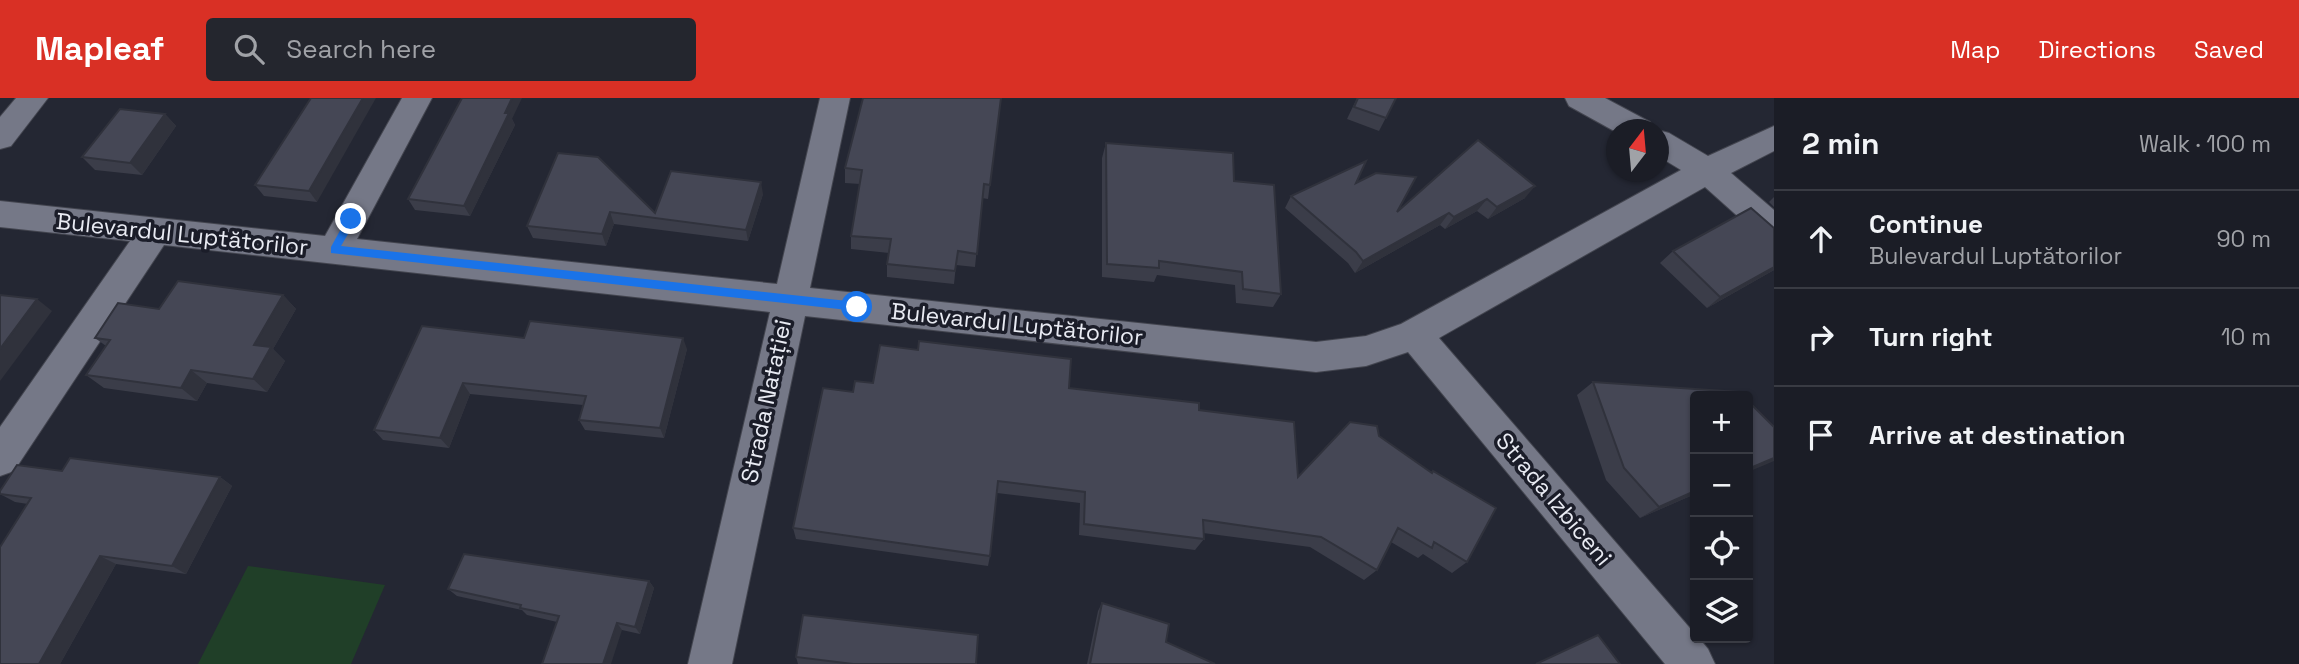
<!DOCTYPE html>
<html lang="en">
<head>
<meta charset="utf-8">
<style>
	body { margin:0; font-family:"Space Grotesk",sans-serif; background:#24262e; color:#f1f3f6 }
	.controls { position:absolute; right:21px; bottom:21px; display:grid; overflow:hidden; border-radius:7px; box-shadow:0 2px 5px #0004 }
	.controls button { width:63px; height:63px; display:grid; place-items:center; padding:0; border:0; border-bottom:2px solid #393b43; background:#1b1d26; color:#f1f3f6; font:35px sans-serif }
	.compass { position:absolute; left:1606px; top:21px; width:63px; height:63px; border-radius:50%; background:#1b1d26; box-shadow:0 2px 5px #0004; rotate:16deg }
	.stop { position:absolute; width:21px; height:21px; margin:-16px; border:5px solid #1a73e8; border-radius:50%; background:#fff }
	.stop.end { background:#1a73e8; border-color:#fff; box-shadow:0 2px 7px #0008 }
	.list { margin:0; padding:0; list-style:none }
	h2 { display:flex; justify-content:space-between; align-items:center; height:91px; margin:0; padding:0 28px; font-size:30px }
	h2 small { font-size:23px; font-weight:400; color:#a0a2a7 }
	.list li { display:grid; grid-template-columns:46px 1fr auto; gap:21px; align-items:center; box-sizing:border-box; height:98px; padding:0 28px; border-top:2px solid #393b43 }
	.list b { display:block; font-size:26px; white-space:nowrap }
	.list p { margin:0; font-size:23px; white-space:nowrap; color:#a0a2a7 }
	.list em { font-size:23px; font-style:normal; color:#a0a2a7 }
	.icon { flex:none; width:38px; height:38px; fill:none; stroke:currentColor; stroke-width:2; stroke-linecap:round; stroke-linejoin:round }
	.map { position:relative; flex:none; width:1774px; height:566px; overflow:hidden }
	header { display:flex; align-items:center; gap:42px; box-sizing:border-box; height:98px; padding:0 35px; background:#d93025; color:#fff }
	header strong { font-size:33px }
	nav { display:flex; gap:38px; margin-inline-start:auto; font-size:24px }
	.search { width:490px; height:63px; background:#24262e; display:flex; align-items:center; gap:18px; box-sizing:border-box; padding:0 24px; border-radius:7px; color:#a0a2a7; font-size:26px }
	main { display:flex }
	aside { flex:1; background:#1b1d26 }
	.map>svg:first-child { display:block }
</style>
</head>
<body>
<header>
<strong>Mapleaf</strong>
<div class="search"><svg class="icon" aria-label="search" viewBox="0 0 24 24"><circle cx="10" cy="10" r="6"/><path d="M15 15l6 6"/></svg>Search here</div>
<nav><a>Map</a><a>Directions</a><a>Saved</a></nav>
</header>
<main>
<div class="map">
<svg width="1774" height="566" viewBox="0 0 1774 566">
	<rect width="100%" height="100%" fill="#242733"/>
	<polygon fill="#203f28" points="248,468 385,487 351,566 198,566"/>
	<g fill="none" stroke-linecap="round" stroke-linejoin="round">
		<defs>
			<g id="street">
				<polygon points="16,0 48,0 11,48 0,51 0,19"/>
				<polygon points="402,0 432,0 357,141 777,186 820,0 850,0 810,190 1316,244 1366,238 1401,226 1681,72 1658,58 1658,32 1669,35 1708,58 1774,28 1774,53 1731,75 1774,112 1774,144 1762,140 1705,89 1439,240 1695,536 1695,540 1699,540 1708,551 1715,566 1665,566 1408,254 1366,268 1316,274 805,218 732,566 688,566 770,214 164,147 14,373 0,378 0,329 130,143 0,129 0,103 325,138"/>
				<polygon points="1565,0 1605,0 1650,24 1654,32 1616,34 1569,8"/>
			</g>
		</defs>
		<use href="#street" stroke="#43454f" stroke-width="2"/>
		<use href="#street" fill="#757887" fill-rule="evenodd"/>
	</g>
	<g fill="#3b3d49">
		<polygon points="311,0 317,104 264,98 255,87"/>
		<polygon points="1001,0 988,101 982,100 975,169 956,167 954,186 887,179 887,166 889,155 851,151 851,138 860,86 845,85 845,70"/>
		<polygon points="1357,0 1396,0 1379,33 1347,21"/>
		<polygon points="165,16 176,28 142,77 95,72 82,59"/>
		<polygon points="512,21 515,27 470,118 415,112 408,101"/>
		<polygon points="1478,42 1525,100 1488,121 1477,113 1445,131 1440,127 1355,175 1348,165 1285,110 1291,98 1356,85 1397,114"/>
		<polygon points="1106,45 1234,83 1281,196 1273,209 1236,205 1235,187 1157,177 1154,184 1102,179 1102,60"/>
		<polygon points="558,55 655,115 763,96 748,143 614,126 606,148 533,140 527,128"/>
		<polygon points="1774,99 1774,109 1769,104"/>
		<polygon points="1673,153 1774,172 1707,210 1660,165"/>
		<polygon points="283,197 296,211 273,251 285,263 267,294 207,285 197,303 104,290 86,277 106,248 95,240 159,211"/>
		<polygon points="524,240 687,251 664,340 585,332 579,322 583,307 470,296 449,350 383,342 374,332"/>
		<polygon points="1593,284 1695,396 1640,420 1606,382 1577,297"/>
		<polygon points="873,285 1069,290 1199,312 1298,379 1379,338 1431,374 1433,373 1467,464 1452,475 1423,456 1418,460 1391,444 1377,472 1364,482 1310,449 1203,435 1204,441 1195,452 1079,437 1080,405 997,395 990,458 988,468 796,441 793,430 853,294"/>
		<polygon points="62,373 220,379 232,388 186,476 116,466 60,566 28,406 15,404 0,396 0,393"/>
		<polygon points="649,483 654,490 640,536 622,532 557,524 527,517 522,512 457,498 448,491"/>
		<polygon points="1102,505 1166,544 1215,566 1087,566 1098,513"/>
		<polygon points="796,559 976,566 798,566"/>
	</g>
	<g fill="#30323c">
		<polygon points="363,0 376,0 317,104 309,93"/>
		<polygon points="512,0 522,0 512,21 515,27 470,118 464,108"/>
		<polygon points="165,16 176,28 142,77 130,65"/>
		<polygon points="761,84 763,96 748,143 746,132"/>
		<polygon points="1535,88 1525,100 1488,121 1497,109"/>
		<polygon points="1487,101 1477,113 1445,131 1454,119"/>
		<polygon points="610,114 614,126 606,148 602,136"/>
		<polygon points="1449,115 1440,127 1355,175 1363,163"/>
		<polygon points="1774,169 1774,172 1707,210 1720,199"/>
		<polygon points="283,197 296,211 273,251 285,263 267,294 253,281 254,247"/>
		<polygon points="37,201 52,213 0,283 0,251"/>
		<polygon points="683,240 687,251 664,340 660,330"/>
		<polygon points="191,272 207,285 197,303 181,290"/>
		<polygon points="463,285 470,296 449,350 440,340"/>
		<polygon points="1774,360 1774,363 1748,374 1748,371"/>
		<polygon points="220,379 232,388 186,476 172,468"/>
		<polygon points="1695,393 1695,396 1640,420 1659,409"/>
		<polygon points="100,458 116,466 60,566 39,566"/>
		<polygon points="649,483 654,490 640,536 635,529"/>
		<polygon points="617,525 622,532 611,566 603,566"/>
	</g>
	<g fill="#454755" stroke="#30323c" stroke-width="2">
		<polygon points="311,0 363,0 309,93 255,87"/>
		<polygon points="462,0 512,0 505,15 509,15 464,108 408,101"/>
		<polygon points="863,0 1001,0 990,87 984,86 977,156 958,153 955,173 887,166 891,141 851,138 862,72 845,70"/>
		<polygon points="1358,0 1396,0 1386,20 1354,9"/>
		<polygon points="120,11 165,16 130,65 82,59"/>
		<polygon points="1478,42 1535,88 1497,109 1487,101 1454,119 1449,115 1363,163 1356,154 1291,98 1366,63 1356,85 1376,75 1416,79 1397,114"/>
		<polygon points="1106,45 1233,55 1234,83 1274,87 1281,196 1243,191 1242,174 1159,163 1159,170 1107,166"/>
		<polygon points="558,55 598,59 655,115 671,73 761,84 746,132 610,114 602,136 527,128"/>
		<polygon points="1751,110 1774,130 1774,169 1720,199 1673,153"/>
		<polygon points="178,183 283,197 254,247 271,249 253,281 191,272 181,290 86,277 110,242 95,240 118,205 159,211"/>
		<polygon points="0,197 37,201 0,251"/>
		<polygon points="530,223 683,240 660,330 579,322 586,298 463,285 440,340 374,332 422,228 524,240"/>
		<polygon points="919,243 1071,261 1069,290 1199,305 1199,312 1294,324 1298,379 1350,324 1377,328 1379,338 1432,375 1433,373 1496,410 1467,464 1434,444 1432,450 1398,430 1377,472 1321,439 1203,422 1204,441 1084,426 1085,394 998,383 990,458 793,430 823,290 853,294 855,283 873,285 880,247 918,252"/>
		<polygon points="1593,284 1739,294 1743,298 1695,298 1695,393 1659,409 1624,370"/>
		<polygon points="1748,303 1774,329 1774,360 1748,371"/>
		<polygon points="70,360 220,379 172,468 100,458 39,566 0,566 0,449 31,400 0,396 0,393 17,367 62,373"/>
		<polygon points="464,456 649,483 635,529 617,525 603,566 542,566 559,518 520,510 521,507 448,491"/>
		<polygon points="1102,505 1169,526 1166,544 1215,566 1090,566"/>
		<polygon points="803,517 978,537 976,566 853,566 796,559"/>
		<polygon points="1598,537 1620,566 1536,566"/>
	</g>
	<polygon fill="#1a73e8" points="351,117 357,121 341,148 857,204 862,209 857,213 331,155 331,149 348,118"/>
	<g text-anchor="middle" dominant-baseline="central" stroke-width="7" stroke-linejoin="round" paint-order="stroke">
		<g font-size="23" fill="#e9ebf3" stroke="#1b1d29">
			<text transform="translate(182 136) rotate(6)">Bulevardul Luptătorilor</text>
			<text transform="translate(1017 226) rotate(6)">Bulevardul Luptătorilor</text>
			<text transform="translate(766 303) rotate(-78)">Strada Natației</text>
			<text transform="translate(1554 401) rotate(50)">Strada Izbiceni</text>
		</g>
	</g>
</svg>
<div class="controls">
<button>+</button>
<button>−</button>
<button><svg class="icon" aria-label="locate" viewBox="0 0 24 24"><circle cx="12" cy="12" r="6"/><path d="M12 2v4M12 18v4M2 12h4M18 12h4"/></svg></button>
<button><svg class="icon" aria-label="layers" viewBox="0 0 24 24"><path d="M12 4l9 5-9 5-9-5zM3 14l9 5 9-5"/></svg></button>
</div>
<svg class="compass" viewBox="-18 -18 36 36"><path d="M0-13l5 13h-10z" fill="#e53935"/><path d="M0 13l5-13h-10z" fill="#a0a2a7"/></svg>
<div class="stop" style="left:857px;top:209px"></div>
<div class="stop end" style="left:351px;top:121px"></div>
</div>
<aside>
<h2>2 min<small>Walk · 100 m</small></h2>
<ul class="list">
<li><svg class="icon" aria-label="ahead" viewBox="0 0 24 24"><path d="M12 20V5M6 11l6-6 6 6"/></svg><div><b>Continue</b><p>Bulevardul Luptătorilor</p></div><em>90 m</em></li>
<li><svg class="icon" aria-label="right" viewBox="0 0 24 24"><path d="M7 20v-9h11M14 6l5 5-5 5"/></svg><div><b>Turn right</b></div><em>10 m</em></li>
<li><svg class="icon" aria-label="arrive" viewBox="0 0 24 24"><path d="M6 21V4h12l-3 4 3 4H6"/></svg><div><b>Arrive at destination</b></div></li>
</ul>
</aside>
</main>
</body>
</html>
